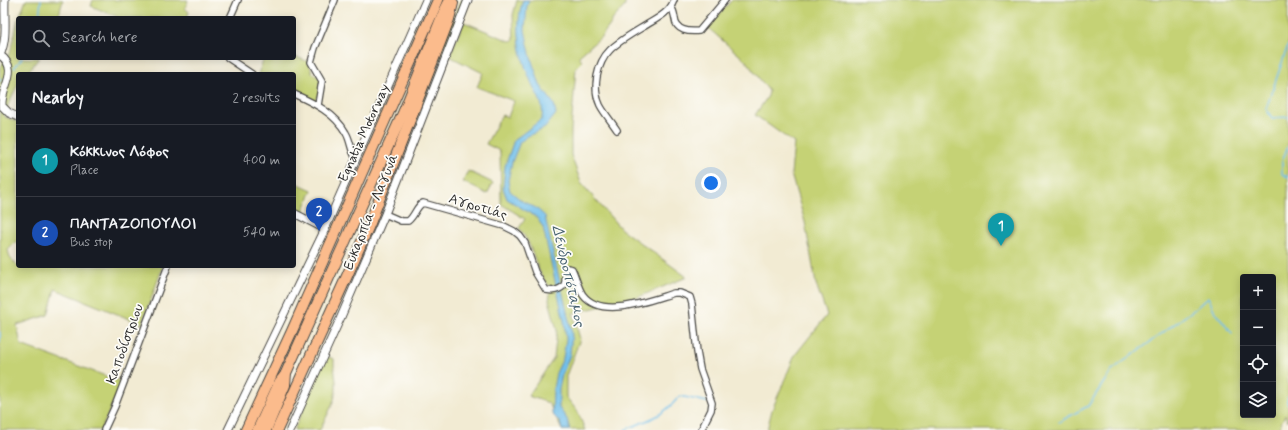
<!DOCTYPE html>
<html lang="en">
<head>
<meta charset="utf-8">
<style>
	body { margin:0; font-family:Mynerve,sans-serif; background:#242831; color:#f1f3f6 }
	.controls { position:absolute; right:12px; bottom:12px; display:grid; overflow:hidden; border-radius:4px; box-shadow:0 2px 10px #0003 }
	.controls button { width:36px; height:36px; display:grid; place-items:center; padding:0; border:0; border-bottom:1px solid #363941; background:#171b24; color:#f1f3f6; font:20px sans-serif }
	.you { position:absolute; left:711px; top:183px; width:14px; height:14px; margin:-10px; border:3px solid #fff; border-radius:50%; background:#1a73e8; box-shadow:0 0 0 6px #1a73e833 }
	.badge { display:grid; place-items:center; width:26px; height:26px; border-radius:50%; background:#0b8043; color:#fff; font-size:13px; font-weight:700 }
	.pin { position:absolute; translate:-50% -33px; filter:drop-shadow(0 1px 2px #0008) }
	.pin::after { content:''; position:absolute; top:21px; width:14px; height:12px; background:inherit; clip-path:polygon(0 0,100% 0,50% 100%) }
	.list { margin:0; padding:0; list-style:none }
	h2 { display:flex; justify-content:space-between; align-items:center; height:52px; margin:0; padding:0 16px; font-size:17px }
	h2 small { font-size:13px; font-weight:400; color:#9ea1a6 }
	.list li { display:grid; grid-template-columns:26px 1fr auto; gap:12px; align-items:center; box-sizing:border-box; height:72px; padding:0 16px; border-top:1px solid #363941 }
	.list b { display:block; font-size:15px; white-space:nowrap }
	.list p { margin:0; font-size:13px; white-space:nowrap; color:#9ea1a6 }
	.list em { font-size:13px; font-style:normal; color:#9ea1a6 }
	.icon { flex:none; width:22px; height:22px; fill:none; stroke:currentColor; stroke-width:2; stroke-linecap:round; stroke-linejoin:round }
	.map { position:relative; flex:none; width:1288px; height:430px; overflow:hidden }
	.search { position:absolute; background:#171b24; box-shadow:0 2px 10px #0003; left:16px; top:16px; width:280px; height:44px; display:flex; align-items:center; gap:10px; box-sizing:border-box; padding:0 14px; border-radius:4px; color:#9ea1a6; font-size:15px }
	.panel { position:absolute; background:#171b24; box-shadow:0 2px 10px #0003; left:16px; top:72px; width:280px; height:196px; border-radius:4px }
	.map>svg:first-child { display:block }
</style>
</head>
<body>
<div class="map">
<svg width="1288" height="430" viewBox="0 0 1288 430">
	<rect width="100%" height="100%" fill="#fdfcf7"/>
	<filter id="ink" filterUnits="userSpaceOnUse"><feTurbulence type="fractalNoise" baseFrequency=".025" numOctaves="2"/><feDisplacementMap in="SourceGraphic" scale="8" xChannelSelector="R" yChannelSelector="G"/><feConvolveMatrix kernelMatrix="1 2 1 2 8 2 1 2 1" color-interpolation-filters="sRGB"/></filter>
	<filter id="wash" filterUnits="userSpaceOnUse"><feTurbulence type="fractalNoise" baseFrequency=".012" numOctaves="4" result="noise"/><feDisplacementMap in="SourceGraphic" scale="16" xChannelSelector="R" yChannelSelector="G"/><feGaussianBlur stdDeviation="0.9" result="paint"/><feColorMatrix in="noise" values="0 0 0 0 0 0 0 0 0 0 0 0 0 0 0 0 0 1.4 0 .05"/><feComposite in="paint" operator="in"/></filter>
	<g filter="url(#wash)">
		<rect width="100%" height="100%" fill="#f2ebd3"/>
		<g fill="#c5d274" stroke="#787e50" fill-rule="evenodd">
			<polygon points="26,0 63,0 58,18 19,18"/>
			<polygon points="93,0 188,0 185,8 189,12 187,18 120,18 91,6"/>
			<polygon points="461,0 466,0 423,102 371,233 369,231"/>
			<path d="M 517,0 L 625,0 L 625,6 L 613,19 L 610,25 L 601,37 L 579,56 L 582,62 L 576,68 L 571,130 L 571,155 L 581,183 L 621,229 L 687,277 L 636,298 L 573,313 L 580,339 L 566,376 L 566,397 L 578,412 L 585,430 L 562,430 L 549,403 L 528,396 L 554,358 L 557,330 L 549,300 L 551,287 C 538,277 535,256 528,242 C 525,237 522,232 519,228 L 525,219 L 501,204 L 500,151 L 486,144 L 502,115 L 508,117 L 514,101 L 477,87 L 483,73 L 449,56 L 464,22 L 510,41 L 514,40 L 513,15 Z"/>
			<path d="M 732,0 L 1288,0 L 1288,421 L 1285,415 L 1278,430 L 767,430 L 772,410 L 795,355 L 827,315 L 816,284 L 805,222 L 791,174 L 794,143 L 755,115 L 768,96 L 769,91 L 745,60 L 707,27 ZM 1243,277 L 1273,277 L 1273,415 L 1243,415 Z"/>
			<polygon points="18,19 18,58 39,58 26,74 18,74 18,84 3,116 18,122 18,240 8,250 10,258 18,266 163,266 142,324 55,289 48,315 17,325 21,345 122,382 101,430 0,430 0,67 10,53"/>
			<polygon points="294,56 309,62 312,73 321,78 321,90 315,101 294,92 294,74 258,74 264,58 294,58"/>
			<polygon points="468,171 493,183 487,194 463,182"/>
			<polygon points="294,182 312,190 302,214 294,210"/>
			<path d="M 326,356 L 334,359 C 333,369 337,379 336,388 C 336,402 325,418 320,430 L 294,430 Z"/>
		</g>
		<path fill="#71bfeb" stroke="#4e758b" d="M 523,0 L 529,0 L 527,6 L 525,30 L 531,58 L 540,85 L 554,104 L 556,114 L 545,128 L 528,136 L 520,142 L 512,162 L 508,181 L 510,191 L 522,201 L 536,208 L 545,216 L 549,235 L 572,333 L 570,355 L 562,375 L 559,389 L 559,408 L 567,419 L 570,430 L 562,430 L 560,422 L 552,414 L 553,389 L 556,373 L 563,358 L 566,339 L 564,321 L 543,227 L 536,217 L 507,199 L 503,188 L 505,166 L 514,140 L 542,119 C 544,102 538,98 532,84 C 520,58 514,27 523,0 Z"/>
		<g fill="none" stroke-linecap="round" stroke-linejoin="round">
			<g stroke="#71bfeb" stroke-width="1.5">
				<polyline points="39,18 41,0"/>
				<polyline points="1288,45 1266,109 1272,118 1288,117"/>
				<polyline points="14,68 22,58"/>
				<polyline points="0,81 2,79"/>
				<polyline points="1288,146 1282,161 1282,174 1288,177"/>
				<polyline points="0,332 0,342"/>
				<polyline points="1288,397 1287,402 1288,404"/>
				<polyline points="1059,422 1088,406 1112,370 1195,309 1208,297 1214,310 1232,333"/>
				<path d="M 625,430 C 635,425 645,422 655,417 C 665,412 673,404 680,396 L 707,402"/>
			</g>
		</g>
	</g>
	<g filter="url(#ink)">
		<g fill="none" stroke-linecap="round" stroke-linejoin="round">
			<defs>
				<g id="minor">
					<path d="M 671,7 C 674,11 674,13 675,19 C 676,31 689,32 699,31 L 725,0"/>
					<polyline points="230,18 238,0"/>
					<polyline points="228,58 252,74"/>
					<path d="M 294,94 C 314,103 335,113 346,133 C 351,141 350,150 356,158"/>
					<polyline points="318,105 322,81 311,62 315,48 335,0"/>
					<path d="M 617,130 C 612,122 604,113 600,105 C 592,88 597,63 610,50 C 620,40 635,32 648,24 C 658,18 670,12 674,0"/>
					<path d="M 385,214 L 401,221 L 408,221 C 415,216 416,206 423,203 L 504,226 L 514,231 L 520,236 L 525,243 L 535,272 L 546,290 C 552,291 554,291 559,289 C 569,285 563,276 567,268 L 572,269 C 576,277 578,288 583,295 C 602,320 650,300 674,293 L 680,293 L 690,297 L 692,304 L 697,352 L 700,369 L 712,403 L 711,410 L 701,430"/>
					<polyline points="104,430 115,406 168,266"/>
				</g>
				<g id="tertiary">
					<path d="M 0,55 C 21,70 0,88 2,106 L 9,113 L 18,117"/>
					<path d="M 0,55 C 8,38 4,18 5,0"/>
					<polyline points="294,213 325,229"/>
					<polyline points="228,430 325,229 426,0"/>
					<polyline points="290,430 341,317 385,214 468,0"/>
				</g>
				<polyline id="trunk" points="257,430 279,382 286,373"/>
				<g id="motorway">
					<polyline points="246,430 292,331 438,0"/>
					<polyline points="266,430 285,385 286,373 404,111 443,14 450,0"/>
					<polyline points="277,430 347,276 370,223 441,40 449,19 453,3"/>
				</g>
			</defs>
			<use href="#minor" stroke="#494844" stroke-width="8"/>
			<use href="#tertiary" stroke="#494844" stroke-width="9"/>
			<use href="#trunk" stroke="#494844" stroke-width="11"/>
			<use href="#motorway" stroke="#494844" stroke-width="12"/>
			<use href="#minor" stroke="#fff" stroke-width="5.5"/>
			<use href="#tertiary" stroke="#fff" stroke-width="7"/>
			<use href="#trunk" stroke="#fbbb8c" stroke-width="9"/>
			<use href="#motorway" stroke="#fbbb8c" stroke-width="10"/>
		</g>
	</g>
	<g text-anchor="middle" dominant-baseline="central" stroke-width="3.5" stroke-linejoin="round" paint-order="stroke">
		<g font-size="14" fill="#2b2b2b" stroke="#fdfcf7">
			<text transform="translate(364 133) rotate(-66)">Egnatia Motorway</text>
			<text transform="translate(478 207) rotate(17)">Αγροτιάς</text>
			<text transform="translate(371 212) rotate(-68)">Ευκαρπία - Λαγυνά</text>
			<text transform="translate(125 344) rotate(-70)">Καποδίστριου</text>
		</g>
		<g font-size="15" font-style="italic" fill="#445f6e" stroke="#fdfcf7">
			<text transform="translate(568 276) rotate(77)">Δενδροπόταμος</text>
		</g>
	</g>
</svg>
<div class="controls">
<button>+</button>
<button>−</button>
<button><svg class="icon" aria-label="locate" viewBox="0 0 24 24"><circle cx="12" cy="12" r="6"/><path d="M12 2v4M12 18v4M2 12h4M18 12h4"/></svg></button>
<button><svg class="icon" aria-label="layers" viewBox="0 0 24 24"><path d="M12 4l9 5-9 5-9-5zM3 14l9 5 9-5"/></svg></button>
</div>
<div class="you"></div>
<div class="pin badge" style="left:1001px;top:246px;background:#0f9aa8">1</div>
<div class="pin badge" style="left:319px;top:231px;background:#1a4fb4">2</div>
<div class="search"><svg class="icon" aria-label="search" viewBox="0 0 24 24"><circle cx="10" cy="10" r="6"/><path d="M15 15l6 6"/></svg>Search here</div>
<section class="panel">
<h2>Nearby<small>2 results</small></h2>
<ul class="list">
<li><span class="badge" style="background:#0f9aa8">1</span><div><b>Κόκκινος Λόφος</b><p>Place</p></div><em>400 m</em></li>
<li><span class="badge" style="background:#1a4fb4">2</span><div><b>ΠΑΝΤΑΖΟΠΟΥΛΟΙ</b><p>Bus stop</p></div><em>540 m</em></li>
</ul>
</section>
</div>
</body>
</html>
